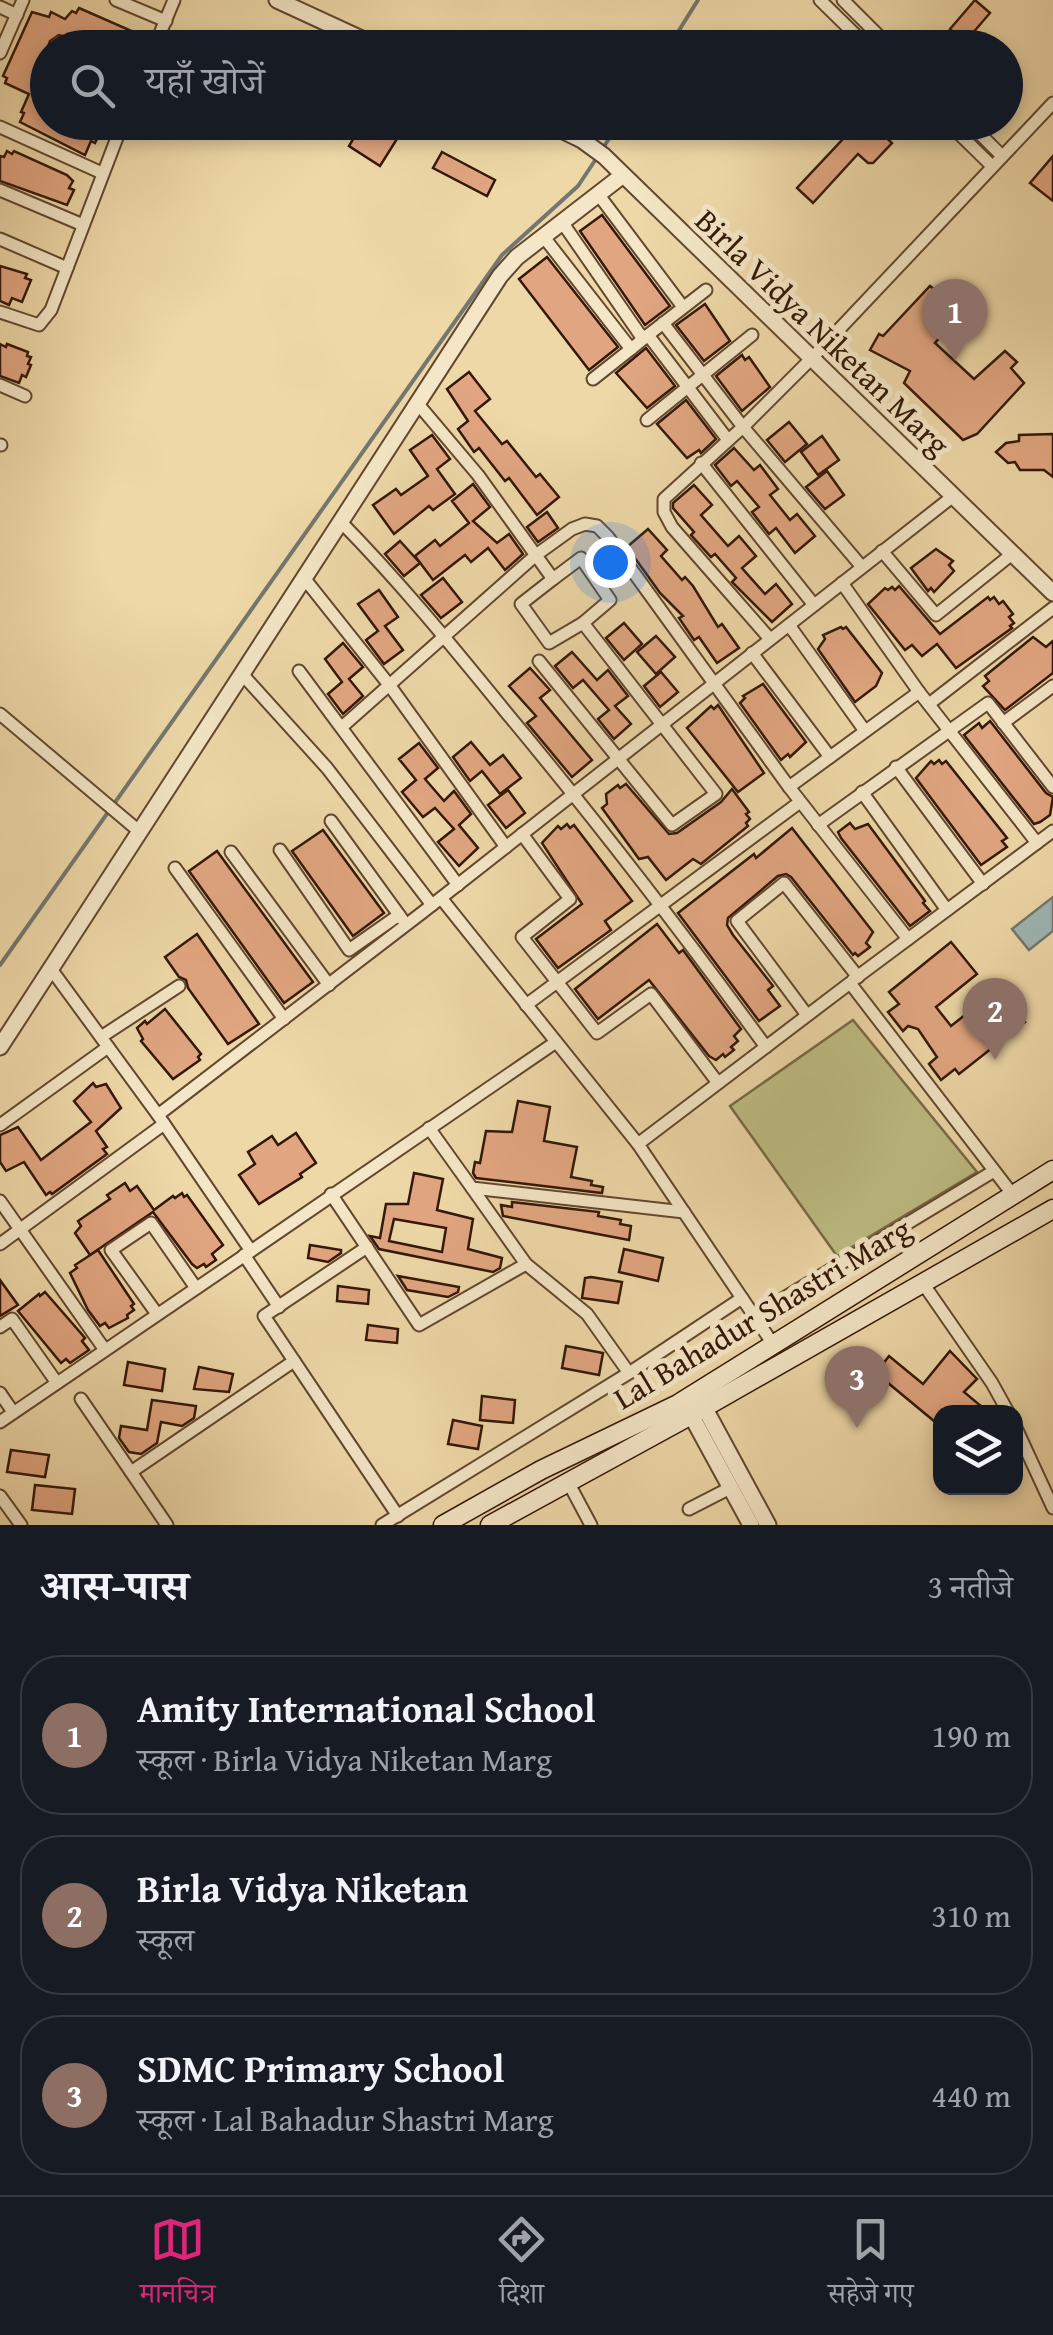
<!DOCTYPE html>
<html lang="hi">
<head>
<meta charset="utf-8">
<style>
	body { margin:0; font-family:"Gentium Book Plus","Noto Serif Devanagari",serif; background:#242831; color:#f1f3f6 }
	.controls { position:absolute; right:30px; bottom:30px; display:grid; overflow:hidden; border-radius:20px; box-shadow:0 5px 15px #0003 }
	.controls button { width:90px; height:90px; display:grid; place-items:center; padding:0; border:0; border-bottom:2px solid #363941; background:#171b24; color:#f1f3f6; font:50px sans-serif }
	.you { position:absolute; left:610px; top:562px; width:35px; height:35px; margin:-25px; border:8px solid #fff; border-radius:50%; background:#1a73e8; box-shadow:0 0 0 15px #1a73e833 }
	.badge { display:grid; place-items:center; width:65px; height:65px; border-radius:50%; background:#db2777; color:#fff; font-size:32px; font-weight:700 }
	.pin { position:absolute; translate:-50% -82px; filter:drop-shadow(0 2px 5px #0008) }
	.pin::after { content:''; position:absolute; top:52px; width:35px; height:30px; background:inherit; clip-path:polygon(0 0,100% 0,50% 100%) }
	.list { margin:0; padding:0; list-style:none }
	h2 { display:flex; justify-content:space-between; align-items:center; height:130px; margin:0; padding:0 40px; font-size:42px }
	h2 small { font-size:32px; font-weight:400; color:#9ea1a6 }
	.list li { display:grid; grid-template-columns:65px 1fr auto; gap:30px; align-items:center; box-sizing:border-box; height:160px; margin:0 20px 20px; padding:0 20px; border:2px solid #363941; border-radius:40px }
	.list b { display:block; font-size:38px; white-space:nowrap }
	.list p { margin:0; font-size:32px; white-space:nowrap; color:#9ea1a6 }
	.list em { font-size:32px; font-style:normal; color:#9ea1a6 }
	.icon { flex:none; width:55px; height:55px; fill:none; stroke:currentColor; stroke-width:2; stroke-linecap:round; stroke-linejoin:round }
	.map { position:relative; flex:none; width:1053px; height:1525px; overflow:hidden }
	.search { position:absolute; background:#171b24; box-shadow:0 5px 15px #0003; left:30px; right:30px; top:30px; height:110px; display:flex; align-items:center; gap:25px; box-sizing:border-box; padding:0 35px; border-radius:55px; color:#9ea1a6; font-size:38px }
	.sheet { height:670px; background:#171b24 }
	nav { display:flex; justify-content:space-around; align-items:center; box-sizing:border-box; height:140px; border-top:2px solid #363941; background:#171b24; font-size:28px; color:#9ea1a6 }
	nav a { display:grid; justify-items:center; gap:5px }
	nav .on { color:#db2777 }
	.map>svg:first-child { display:block }
</style>
</head>
<body>
<div class="map">
<svg width="1053" height="1525" viewBox="0 0 1053 1525">
	<rect width="100%" height="100%" fill="#eed8a8"/>
	<filter id="stains"><feTurbulence type="fractalNoise" baseFrequency=".002" numOctaves="4"/><feColorMatrix values="0 0 0 0 .2 0 0 0 0 .09 0 0 0 0 .02 0 0 0 .5 -.17"/></filter>
	<radialGradient id="worn" r=".72"><stop offset=".6" stop-color="#630" stop-opacity="0"/><stop offset="1" stop-color="#630" stop-opacity=".3"/></radialGradient>
	<polygon fill="#bebd84" stroke="#786a46" stroke-width="2.5" points="853,1020 977,1172 837,1256 730,1106"/>
	<polygon fill="#9fb7b4" stroke="#74776f" stroke-width="2.5" points="1053,897 1053,931 1029,950 1012,929"/>
	<g fill="none" stroke-linecap="round" stroke-linejoin="round">
		<g stroke="#74776f" stroke-width="4">
			<polyline points="668,48 698,0"/>
			<polyline points="601,151 620,122"/>
			<polyline points="0,965 502,255 578,186 596,159"/>
		</g>
	</g>
	<g fill="#e1a681" stroke="#331707" stroke-width="2.5" fill-rule="evenodd">
		<polygon points="975,0 990,13 965,42 950,29"/>
		<polygon points="79,8 134,32 132,36 136,38 132,48 81,48 72,39 59,35 50,41 34,84 39,92 48,95 48,122 100,122 98,126 102,128 95,143 91,141 85,155 20,122 24,113 21,112 29,94 5,83 7,78 3,76 32,12 49,17 51,12 65,19 72,11 76,13"/>
		<polygon points="363,122 388,122 402,131 380,166 349,146"/>
		<polygon points="859,122 889,122 880,132 892,143 873,163 868,163 858,154 813,203 797,188"/>
		<polygon points="7,151 12,154 14,151 67,175 73,181 69,188 74,190 67,205 0,181 0,156 4,157"/>
		<polygon points="442,152 495,180 487,196 433,168"/>
		<polygon points="1053,156 1053,201 1030,183"/>
		<polygon points="602,215 670,306 645,325 580,231"/>
		<polygon points="547,257 618,347 589,370 519,279"/>
		<polygon points="0,266 27,274 25,278 31,280 22,302 12,298 9,305 0,301"/>
		<polygon points="930,286 963,312 935,343 974,379 1005,351 1017,362 1011,368 1024,383 977,434 963,440 904,383 910,371 870,350 879,334 883,336"/>
		<polygon points="705,304 730,341 704,361 676,325"/>
		<polygon points="0,344 6,347 7,344 28,352 27,356 31,357 28,364 31,365 26,377 22,375 19,383 0,376"/>
		<polygon points="646,348 675,386 647,408 616,373"/>
		<polygon points="742,355 745,360 749,357 770,387 742,411 716,376"/>
		<polygon points="469,372 490,399 475,411 502,444 507,441 536,477 540,474 559,497 537,515 509,478 505,481 479,448 474,452 458,429 468,421 447,389"/>
		<polygon points="686,400 716,439 701,453 699,450 687,458 657,424"/>
		<polygon points="789,422 807,444 785,462 767,440"/>
		<polygon points="1053,434 1053,477 1044,470 1020,470 1015,462 1008,463 996,452 1006,443 1019,441 1019,435"/>
		<polygon points="432,435 450,459 437,469 455,494 433,510 429,506 394,534 373,505 396,489 401,495 428,476 410,450"/>
		<polygon points="822,436 839,460 818,475 801,452"/>
		<polygon points="734,448 754,470 760,465 778,489 770,495 790,520 797,514 815,536 795,553 776,528 769,534 752,512 759,507 737,481 731,486 715,465"/>
		<polygon points="827,471 844,495 825,509 806,487"/>
		<polygon points="473,484 490,507 473,521 497,543 509,534 523,554 505,570 488,548 471,562 465,555 433,580 415,556 435,540 440,546 469,523 452,501"/>
		<polygon points="694,485 712,505 701,515 728,546 739,536 756,556 742,568 765,594 776,584 792,604 772,622 732,582 736,578 715,554 711,557 691,535 694,532 673,508 673,503"/>
		<polygon points="547,512 558,528 538,542 527,527"/>
		<polygon points="648,529 667,550 661,556 682,580 685,577 693,586 718,627 722,624 739,648 717,663 699,637 694,640 679,618 683,616 660,593 627,547"/>
		<polygon points="400,541 420,563 404,576 385,554"/>
		<polygon points="936,549 953,561 949,565 954,571 934,592 931,588 928,591 911,568"/>
		<polygon points="443,578 462,602 441,618 421,595"/>
		<polygon points="899,586 940,634 988,597 990,600 994,597 999,604 1003,601 1013,614 1009,617 1014,623 1010,626 1012,628 956,668 937,644 922,656 912,645 905,650 868,604 885,588 888,590 892,587 895,590"/>
		<polygon points="379,590 398,617 385,626 403,650 384,664 366,640 378,631 358,604"/>
		<polygon points="624,623 642,644 624,660 606,638"/>
		<polygon points="841,627 843,629 846,627 882,673 876,686 855,702 818,649 825,639 823,635"/>
		<polygon points="656,636 675,657 656,674 637,652"/>
		<polygon points="1033,637 1046,647 1053,641 1053,673 1005,710 983,686 989,681 985,676"/>
		<polygon points="343,643 363,667 349,679 363,696 343,714 328,694 342,682 325,659"/>
		<polygon points="572,652 597,680 608,670 628,696 615,706 631,724 614,739 598,719 609,710 583,680 573,688 555,666"/>
		<polygon points="530,668 550,690 540,698 592,760 572,777 527,723 536,716 509,686"/>
		<polygon points="661,672 678,692 660,707 644,686"/>
		<polygon points="763,684 806,742 790,757 788,754 781,760 740,703 745,698 743,696"/>
		<polygon points="718,705 764,773 738,792 687,728 711,706 714,709"/>
		<polygon points="990,721 1046,793 1053,797 1050,815 1040,822 1034,824 964,735 979,723 982,728"/>
		<polygon points="471,742 490,765 503,755 521,778 500,794 482,771 470,781 453,757"/>
		<polygon points="419,743 438,768 425,779 444,801 454,791 471,814 459,825 478,848 459,866 438,842 454,829 435,808 423,817 402,792 416,780 399,759"/>
		<polygon points="939,760 942,764 946,761 1007,838 1002,841 1007,847 981,865 916,778 931,761 934,764"/>
		<polygon points="626,784 669,834 677,833 721,802 732,789 749,812 746,814 750,819 746,823 748,826 701,864 693,859 666,880 648,857 639,859 602,808 607,804 606,794 618,785 620,788"/>
		<polygon points="508,790 525,813 506,828 488,805"/>
		<polygon points="850,823 855,829 868,824 925,901 923,903 930,911 910,926 841,838 838,832"/>
		<polygon points="567,824 570,828 574,825 632,901 605,921 611,930 558,968 536,939 582,904 542,843 558,826 561,829"/>
		<polygon points="792,828 873,932 866,943 870,947 858,956 855,953 853,955 791,877 786,874 778,876 728,918 727,925 733,935 773,986 768,990 780,1006 759,1021 678,913 754,854 756,858"/>
		<polygon points="323,830 384,913 353,936 292,851"/>
		<polygon points="217,851 313,982 284,1003 189,871"/>
		<polygon points="657,924 679,953 683,950 741,1029 734,1036 738,1041 731,1047 734,1050 725,1057 723,1054 716,1060 709,1056 649,980 598,1019 575,989"/>
		<polygon points="197,934 259,1024 228,1044 188,988 186,980 179,977 165,957"/>
		<polygon points="951,942 977,974 936,1007 951,1026 998,989 1025,1022 959,1074 955,1069 941,1080 929,1064 937,1057 918,1029 908,1026 903,1031 888,1012 899,1004 889,992"/>
		<polygon points="165,1009 201,1054 198,1057 200,1060 173,1079 141,1041 143,1039 137,1028 145,1021 147,1024"/>
		<polygon points="93,1083 96,1087 106,1084 121,1108 96,1131 107,1147 103,1149 107,1154 52,1194 50,1192 46,1195 24,1162 6,1171 0,1162 0,1135 18,1127 41,1160 91,1122 74,1101"/>
		<polygon points="518,1101 550,1107 544,1141 577,1147 571,1177 592,1181 591,1185 603,1187 602,1193 476,1178 473,1173 475,1162 480,1163 486,1131 512,1132"/>
		<polygon points="296,1133 316,1163 300,1174 302,1177 259,1204 239,1175 255,1164 248,1152 272,1136 278,1145"/>
		<path d="M 414,1173 L 443,1179 L 437,1210 L 473,1219 L 468,1249 L 502,1258 L 500,1268 L 493,1272 L 379,1249 L 370,1236 L 380,1238 L 386,1204 L 408,1204 ZM 394,1219 L 446,1228 L 442,1252 L 389,1241 Z"/>
		<polygon points="125,1183 130,1191 137,1186 154,1210 173,1196 175,1198 182,1193 184,1197 187,1195 223,1245 212,1254 216,1260 206,1267 204,1264 197,1268 192,1264 153,1212 90,1255 75,1233 81,1226 78,1221 110,1199 107,1195"/>
		<polygon points="512,1202 599,1212 598,1216 621,1220 620,1224 631,1226 629,1240 503,1216 501,1205 512,1207"/>
		<polygon points="310,1245 341,1250 341,1253 328,1262 308,1258"/>
		<polygon points="624,1249 663,1258 658,1281 619,1272"/>
		<polygon points="98,1250 134,1304 131,1306 134,1310 127,1315 128,1318 109,1328 105,1323 100,1326 88,1310 70,1273 77,1268 75,1265"/>
		<polygon points="398,1276 459,1287 458,1292 448,1297 407,1290"/>
		<polygon points="591,1277 622,1282 618,1303 582,1298 585,1278"/>
		<polygon points="0,1280 18,1305 0,1316"/>
		<polygon points="338,1286 369,1290 368,1304 337,1301"/>
		<polygon points="45,1292 85,1338 82,1341 89,1350 70,1363 66,1359 61,1363 18,1311 39,1294 40,1296"/>
		<polygon points="368,1325 398,1329 397,1343 366,1340"/>
		<polygon points="566,1346 603,1353 599,1375 562,1368"/>
		<polygon points="950,1351 977,1379 964,1392 988,1412 940,1412 940,1426 876,1373 889,1356 923,1384"/>
		<polygon points="128,1362 165,1369 162,1391 124,1385"/>
		<polygon points="199,1367 233,1374 229,1392 194,1389"/>
		<polygon points="482,1396 515,1400 513,1423 480,1420"/>
		<polygon points="152,1400 196,1406 194,1418 182,1426 161,1422 157,1443 141,1454 129,1452 119,1438 121,1426 147,1430"/>
		<polygon points="453,1420 482,1426 478,1449 448,1444"/>
		<polygon points="11,1450 49,1455 45,1477 7,1472"/>
		<polygon points="35,1485 75,1489 72,1514 32,1510"/>
	</g>
	<g fill="none" stroke-linecap="round" stroke-linejoin="round">
		<defs>
			<g id="minor">
				<polyline points="116,0 166,21"/>
				<polyline points="820,0 869,48"/>
				<polyline points="843,0 891,48"/>
				<polyline points="0,7 17,15"/>
				<polyline points="58,48 59,44 68,48"/>
				<polyline points="154,48 174,0"/>
				<polyline points="0,53 23,0"/>
				<polyline points="48,75 44,84 48,86"/>
				<polyline points="947,122 992,166"/>
				<polyline points="968,122 1002,156"/>
				<polyline points="0,127 102,173"/>
				<polyline points="0,190 83,225"/>
				<polyline points="598,194 683,307"/>
				<polyline points="562,222 643,339"/>
				<polyline points="543,236 631,349 648,335 728,440"/>
				<polyline points="0,239 67,268"/>
				<polyline points="0,312 39,325 51,310 123,122"/>
				<polyline points="663,323 743,427 862,567"/>
				<polyline points="648,335 706,290"/>
				<polyline points="593,379 631,349"/>
				<polyline points="0,385 25,396"/>
				<polyline points="418,404 478,475 553,579 581,558 610,600 583,623 716,794 672,825 539,661"/>
				<polyline points="647,420 752,335"/>
				<polyline points="0,445 1,445"/>
				<polyline points="701,463 814,605"/>
				<path d="M 341,522 C 400,582 452,646 505,711 C 596,820 682,932 766,1047"/>
				<polyline points="882,551 936,615 1012,554"/>
				<polyline points="304,578 390,686 506,847"/>
				<polyline points="553,579 521,604 549,643 583,623"/>
				<polyline points="842,583 919,692 1037,843"/>
				<polyline points="789,625 865,731"/>
				<polyline points="770,639 672,527 664,512 664,499 743,427 812,358 1053,103"/>
				<polyline points="752,653 830,757"/>
				<polyline points="299,671 458,885"/>
				<polyline points="242,674 327,768 432,905"/>
				<polyline points="929,704 1053,608"/>
				<polyline points="0,714 140,832"/>
				<polyline points="1003,723 1053,686"/>
				<polyline points="343,726 536,555 572,529 585,524 597,526 608,537 789,787 908,939"/>
				<polyline points="896,767 983,884"/>
				<polyline points="789,787 919,692"/>
				<polyline points="862,792 947,910"/>
				<polyline points="331,821 402,919"/>
				<polyline points="818,825 988,703 1053,787"/>
				<polyline points="522,834 570,899 522,937 597,1033 651,994 718,1083"/>
				<polyline points="280,850 349,950 399,915"/>
				<polyline points="231,852 329,985"/>
				<polyline points="175,868 284,1019"/>
				<polyline points="441,898 638,1144"/>
				<polyline points="51,969 158,1115 251,1251 556,1042"/>
				<polyline points="853,980 1053,831"/>
				<polyline points="526,1005 800,802"/>
				<polyline points="807,1015 737,921 784,883 858,977"/>
				<polyline points="101,1037 179,986"/>
				<polyline points="158,1115 423,912 952,497"/>
				<polyline points="0,1125 108,1047"/>
				<polyline points="429,1128 472,1188 684,1212"/>
				<polyline points="472,1188 526,1264 587,1314 629,1373"/>
				<polyline points="331,1194 419,1325 526,1264"/>
				<polyline points="0,1201 105,1350"/>
				<polyline points="0,1244 164,1124"/>
				<polyline points="367,1247 264,1316 398,1516"/>
				<polyline points="244,1255 279,1307"/>
				<polyline points="922,1282 992,1383 1008,1412"/>
				<polyline points="157,1314 111,1250 151,1223 196,1288"/>
				<polyline points="754,1316 994,1171"/>
				<polyline points="0,1327 12,1319 57,1383"/>
				<polyline points="773,1344 638,1144 850,983 1013,1195"/>
				<polyline points="0,1393 13,1412"/>
				<polyline points="81,1399 131,1472"/>
				<polyline points="0,1422 251,1251"/>
				<polyline points="1016,1428 1053,1508"/>
				<polyline points="568,1482 591,1525"/>
				<polyline points="0,1496 21,1525"/>
				<polyline points="689,1509 730,1488"/>
				<polyline points="167,1525 131,1472 294,1361"/>
				<polyline points="382,1525 629,1373 742,1298"/>
			</g>
			<g id="tertiary">
				<polyline points="277,0 381,48"/>
				<polyline points="545,122 582,140 604,156 1053,593"/>
				<polyline points="0,1047 500,276 517,257 623,175"/>
				<polyline points="704,1407 768,1525"/>
				<polyline points="691,1415 751,1525"/>
			</g>
			<g id="secondary">
				<polyline points="443,1525 541,1470 678,1404 1053,1170"/>
				<polyline points="490,1525 691,1415 1053,1209"/>
			</g>
		</defs>
		<use href="#minor" stroke="#62472f" stroke-width="15"/>
		<use href="#tertiary" stroke="#62472f" stroke-width="19"/>
		<use href="#secondary" stroke="#331707" stroke-width="21"/>
		<use href="#minor" stroke="#f4e6c6" stroke-width="11"/>
		<use href="#tertiary" stroke="#f4e6c6" stroke-width="15"/>
		<use href="#secondary" stroke="#f4e6c6" stroke-width="18"/>
	</g>
	<g text-anchor="middle" dominant-baseline="central" stroke-width="10" stroke-linejoin="round" paint-order="stroke">
		<g font-size="32" fill="#331707" stroke="#f4e6c6">
			<text transform="translate(823 332) rotate(44)">Birla Vidya Niketan Marg</text>
			<text transform="translate(762 1313) rotate(-31)">Lal Bahadur Shastri Marg</text>
		</g>
	</g>
	<rect width="100%" height="100%" filter="url(#stains)"/>
	<rect width="100%" height="100%" fill="url(#worn)"/>
</svg>
<div class="controls">
<button><svg class="icon" aria-label="layers" viewBox="0 0 24 24"><path d="M12 4l9 5-9 5-9-5zM3 14l9 5 9-5"/></svg></button>
</div>
<div class="you"></div>
<div class="pin badge" style="left:955px;top:361px;background:#8d6e63">1</div>
<div class="pin badge" style="left:995px;top:1060px;background:#8d6e63">2</div>
<div class="pin badge" style="left:857px;top:1428px;background:#8d6e63">3</div>
<div class="search"><svg class="icon" aria-label="search" viewBox="0 0 24 24"><circle cx="10" cy="10" r="6"/><path d="M15 15l6 6"/></svg>यहाँ खोजें</div>
</div>
<section class="sheet">
<h2>आस-पास<small>3 नतीजे</small></h2>
<ul class="list">
<li><span class="badge" style="background:#8d6e63">1</span><div><b>Amity International School</b><p>स्कूल · Birla Vidya Niketan Marg</p></div><em>190 m</em></li>
<li><span class="badge" style="background:#8d6e63">2</span><div><b>Birla Vidya Niketan</b><p>स्कूल</p></div><em>310 m</em></li>
<li><span class="badge" style="background:#8d6e63">3</span><div><b>SDMC Primary School</b><p>स्कूल · Lal Bahadur Shastri Marg</p></div><em>440 m</em></li>
</ul>
</section>
<nav>
<a class="on"><svg class="icon" aria-label="map" viewBox="0 0 24 24"><path d="M3 6l6-2 6 2 6-2v14l-6 2-6-2-6 2zM9 4v14M15 6v14"/></svg>मानचित्र</a>
<a><svg class="icon" aria-label="directions" viewBox="0 0 24 24"><path d="M12 3l9 9-9 9-9-9zM9 14v-3h6M13 9l2 2-2 2"/></svg>दिशा</a>
<a><svg class="icon" aria-label="saved" viewBox="0 0 24 24"><path d="M7 4h10v16l-5-4-5 4z"/></svg>सहेजे गए</a>
</nav>
</body>
</html>
